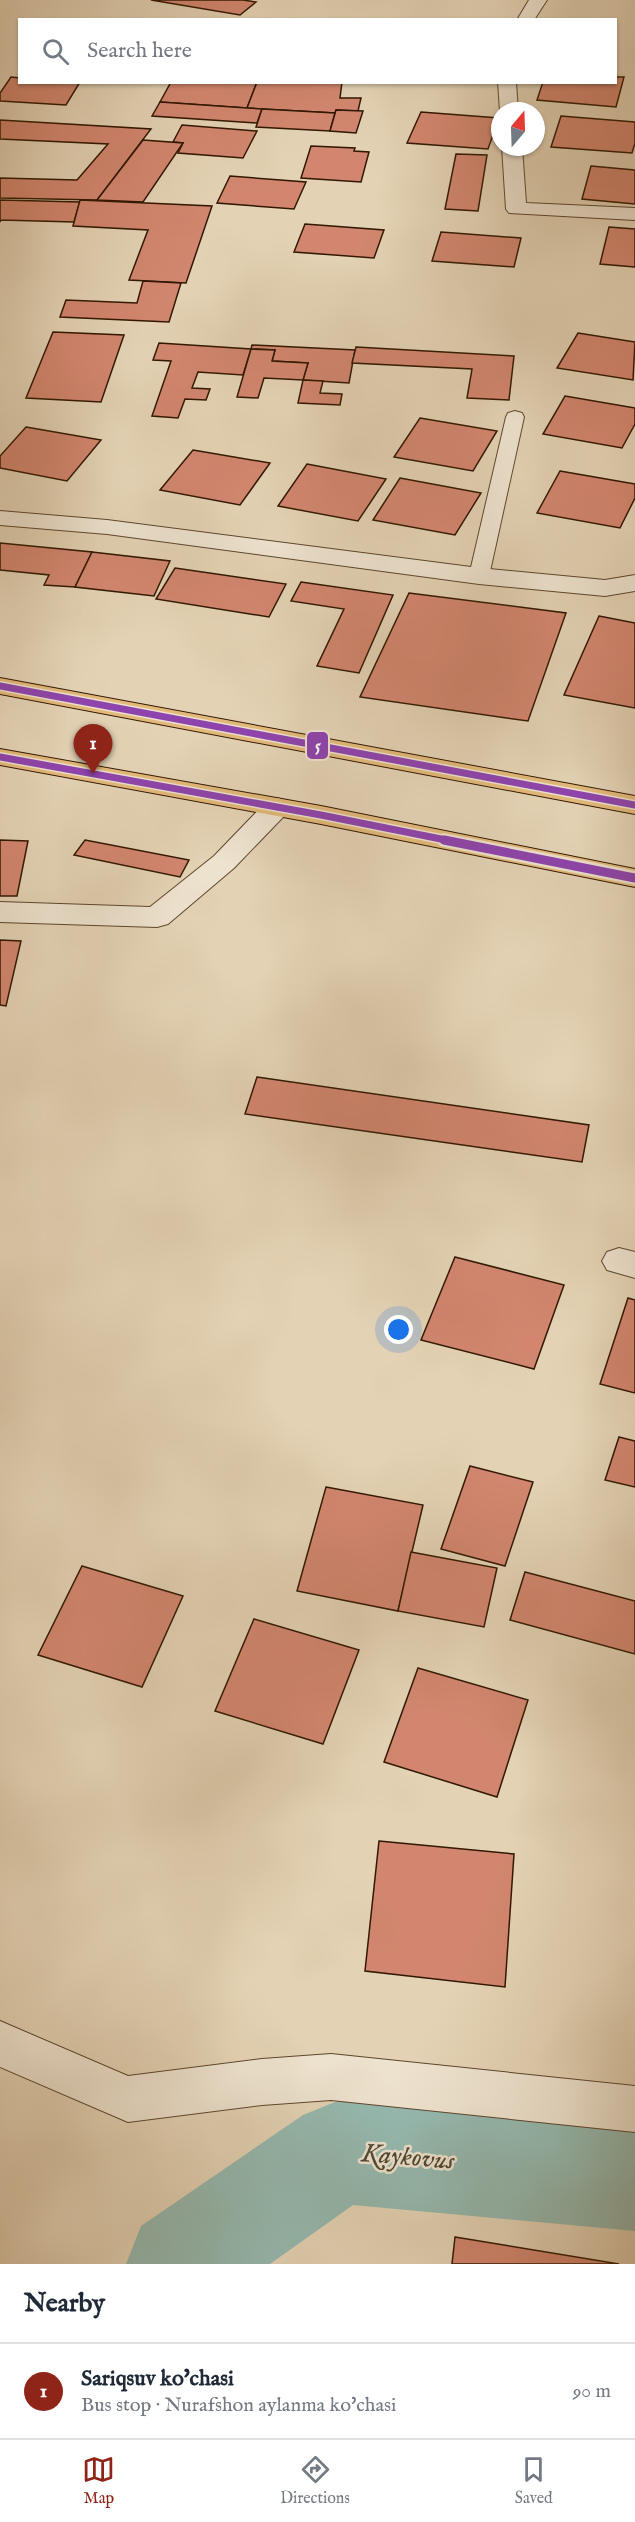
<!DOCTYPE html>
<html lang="en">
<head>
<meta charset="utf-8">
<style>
	body { margin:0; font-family:"IM FELL English",serif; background:#f6f6f7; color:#1f2937 }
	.compass { position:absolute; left:491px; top:102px; width:54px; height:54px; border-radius:50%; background:#fff; box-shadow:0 2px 4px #0004; rotate:19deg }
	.you { position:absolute; left:399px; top:1330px; width:21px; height:21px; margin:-15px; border:4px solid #fff; border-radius:50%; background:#1a73e8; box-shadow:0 0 0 9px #1a73e833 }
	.badge { display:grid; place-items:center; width:39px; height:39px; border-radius:50%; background:#8f2418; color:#fff; font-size:20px; font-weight:700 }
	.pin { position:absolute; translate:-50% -50px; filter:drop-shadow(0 2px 3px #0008) }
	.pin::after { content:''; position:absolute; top:32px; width:21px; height:18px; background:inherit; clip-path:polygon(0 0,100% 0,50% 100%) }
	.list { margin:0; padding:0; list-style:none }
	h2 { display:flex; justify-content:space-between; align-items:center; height:78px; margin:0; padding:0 24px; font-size:26px }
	h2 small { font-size:20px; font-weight:400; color:#747a83 }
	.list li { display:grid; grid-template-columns:39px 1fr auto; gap:18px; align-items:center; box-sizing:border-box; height:96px; padding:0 24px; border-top:2px solid #e0e1e3 }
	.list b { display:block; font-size:22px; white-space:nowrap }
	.list p { margin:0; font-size:20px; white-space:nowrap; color:#747a83 }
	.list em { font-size:20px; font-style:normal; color:#747a83 }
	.icon { flex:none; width:33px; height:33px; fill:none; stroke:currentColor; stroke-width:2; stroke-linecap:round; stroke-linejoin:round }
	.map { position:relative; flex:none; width:635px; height:2264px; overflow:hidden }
	.search { position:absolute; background:#fff; box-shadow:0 2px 4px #0004; left:18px; right:18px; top:18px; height:66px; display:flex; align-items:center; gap:15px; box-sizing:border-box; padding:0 21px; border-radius:0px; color:#747a83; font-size:22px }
	.sheet { height:174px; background:#fff }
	nav { display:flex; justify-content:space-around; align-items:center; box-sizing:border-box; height:84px; border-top:2px solid #e0e1e3; background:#fff; font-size:16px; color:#747a83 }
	nav a { display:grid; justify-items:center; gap:3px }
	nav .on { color:#8f2418 }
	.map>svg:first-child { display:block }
</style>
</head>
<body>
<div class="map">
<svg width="635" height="2264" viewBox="0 0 635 2264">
	<rect width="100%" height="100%" fill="#e3d2b4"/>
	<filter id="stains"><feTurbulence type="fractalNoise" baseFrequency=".00333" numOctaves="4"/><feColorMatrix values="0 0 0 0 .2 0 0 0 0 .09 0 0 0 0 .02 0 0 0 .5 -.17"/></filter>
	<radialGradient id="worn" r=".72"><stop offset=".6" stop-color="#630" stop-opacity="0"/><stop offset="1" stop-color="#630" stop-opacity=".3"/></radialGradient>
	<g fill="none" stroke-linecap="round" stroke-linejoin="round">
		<polygon fill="#95b8ae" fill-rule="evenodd" points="340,2100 635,2127 635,2231 353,2205 270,2264 126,2264 141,2226 303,2115"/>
	</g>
	<g fill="#d2866f" stroke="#321800" stroke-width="1.5">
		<polygon points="151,0 243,0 256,2 240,15"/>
		<polygon points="11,77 20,78 20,82 80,82 66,105 0,101 0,93"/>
		<polygon points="616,77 624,77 616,107 537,100 543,82 616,82"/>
		<polygon points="171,82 257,82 247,108 160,102"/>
		<polygon points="257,82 342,82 340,98 361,98 358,111 336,110 335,113 247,108"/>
		<polygon points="160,102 247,108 262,109 257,123 152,116"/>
		<polygon points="262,109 335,113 330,131 256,127"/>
		<polygon points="336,110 363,111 356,133 330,131"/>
		<polygon points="421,112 499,118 488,149 407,143"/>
		<polygon points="561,116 635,122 635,143 632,153 551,147"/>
		<polygon points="0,120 151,129 97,200 0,198 0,178 77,180 108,144 0,139"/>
		<polygon points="182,125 257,131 243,158 178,153 183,143 173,142"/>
		<polygon points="143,140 183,143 143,202 97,200"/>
		<polygon points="311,146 355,148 354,151 369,152 361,182 301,178"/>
		<polygon points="456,154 487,155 478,211 445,209"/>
		<polygon points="591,166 635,170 635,204 582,199"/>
		<polygon points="230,176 306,182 294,209 217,203"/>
		<polygon points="0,200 80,202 74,222 1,220 0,222"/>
		<polygon points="80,200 212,206 186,283 129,280 148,230 73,226"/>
		<polygon points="305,224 384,230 374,258 294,252"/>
		<polygon points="609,227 635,229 635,267 600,264"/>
		<polygon points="441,232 521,238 514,267 432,261"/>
		<polygon points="143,281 181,283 169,322 60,317 66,300 137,303"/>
		<polygon points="53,332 124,335 101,402 26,398"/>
		<polygon points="578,333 635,342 633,380 557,368"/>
		<polygon points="159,343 251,349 243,375 198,372 192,388 210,389 206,400 185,399 178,418 152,416 171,361 153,360"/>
		<polygon points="252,345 355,350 349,383 303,380 308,363 272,361 275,350 251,349"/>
		<polygon points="356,347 514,356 509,400 467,398 472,369 352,363"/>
		<polygon points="251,349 275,350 272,361 308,363 303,380 264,378 258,398 237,397"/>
		<polygon points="303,380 323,381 320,393 342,394 340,405 298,403"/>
		<polygon points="565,396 635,408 635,424 622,448 543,434"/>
		<polygon points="420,418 497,431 473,471 394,457"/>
		<polygon points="26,427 101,440 67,481 0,468 0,456"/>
		<polygon points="193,450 270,463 240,505 160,490"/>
		<polygon points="307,464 386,479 358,521 278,506"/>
		<polygon points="560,471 635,484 635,498 620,528 537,513"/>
		<polygon points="400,478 481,493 455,535 373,520"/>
		<polygon points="0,543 92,552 75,587 44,585 49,575 0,570"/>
		<polygon points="92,552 170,561 154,596 75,587"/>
		<polygon points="175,568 286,584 269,617 156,599"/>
		<polygon points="301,582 393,595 359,673 317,666 344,609 291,601"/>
		<polygon points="409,593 566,613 528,721 360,697"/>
		<polygon points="599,616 635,623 635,708 564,695"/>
		<polygon points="0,840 28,841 17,896 0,896"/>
		<polygon points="85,840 189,860 180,877 74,855"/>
		<polygon points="0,940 21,941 6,1006 0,1005"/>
		<polygon points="257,1077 589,1125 582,1162 245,1114"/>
		<polygon points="455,1257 564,1285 534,1369 421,1340"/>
		<polygon points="628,1298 635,1300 635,1393 600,1384"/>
		<polygon points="619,1437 635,1441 635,1487 605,1480"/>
		<polygon points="470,1466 533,1482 505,1566 441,1549"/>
		<polygon points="326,1487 423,1505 398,1611 297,1591"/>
		<polygon points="411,1552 497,1568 484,1627 398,1611"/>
		<polygon points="82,1566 183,1596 142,1687 38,1655"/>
		<polygon points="525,1572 635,1601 635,1654 510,1620"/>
		<polygon points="254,1619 359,1650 323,1744 215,1711"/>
		<polygon points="418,1668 528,1700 497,1797 384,1762"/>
		<polygon points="379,1841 514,1854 505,1987 365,1971"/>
		<polygon points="455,2237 619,2264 452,2264"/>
	</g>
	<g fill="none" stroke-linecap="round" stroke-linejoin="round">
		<defs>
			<polygon id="lane" points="515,411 522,413 524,417 489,576 486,580 479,582 472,580 469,576 506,417 508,413"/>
			<g id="street">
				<polygon points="529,0 547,0 534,20 517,20"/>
				<polygon points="498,82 516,82 518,111 500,111"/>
				<polygon points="502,147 522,147 526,203 635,208 635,220 509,213 506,209"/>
				<polygon points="0,511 107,520 479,568 605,580 635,575 635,591 605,596 479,584 107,534 0,525"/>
				<polygon points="277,798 287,801 291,807 287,813 234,868 168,924 157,927 0,922 0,902 150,907 214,856 267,801"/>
				<polygon points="619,1248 635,1252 635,1278 607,1270 602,1261 607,1252"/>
				<polygon points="0,2021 128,2076 262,2059 331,2054 635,2086 635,2132 331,2100 262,2105 128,2122 0,2067"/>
			</g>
			<g id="primary">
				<polygon points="0,678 635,796 635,814 0,694"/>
				<polygon points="0,749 321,806 635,869 635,887 321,824 0,765"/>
			</g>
		</defs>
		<use href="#lane" stroke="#5e462d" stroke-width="2"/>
		<use href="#street" stroke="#5e462d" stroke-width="2"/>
		<use href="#primary" stroke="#321800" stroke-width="2"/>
		<use href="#lane" fill="#ede2ce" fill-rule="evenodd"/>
		<use href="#street" fill="#ede2ce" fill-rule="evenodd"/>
		<use href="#primary" fill="#e2b97a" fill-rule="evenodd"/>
		<defs>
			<g id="bus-1-far1">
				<polyline points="0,686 635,805"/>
				<polyline points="0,757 321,815 451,841"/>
			</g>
			<polyline id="bus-1" points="444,840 635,878"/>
		</defs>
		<use href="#bus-1-far1" stroke="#ede2ce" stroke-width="10"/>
		<use href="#bus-1" stroke="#ede2ce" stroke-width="14"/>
		<use href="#bus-1-far1" stroke="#8e44ad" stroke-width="7"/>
		<use href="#bus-1" stroke="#8e44ad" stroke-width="9"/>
	</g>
	<g text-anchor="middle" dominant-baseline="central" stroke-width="5" stroke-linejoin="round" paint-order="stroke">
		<g font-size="27" font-style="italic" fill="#504834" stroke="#ede2ce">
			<text transform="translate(408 2158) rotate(5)">Kaykovus</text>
		</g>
	</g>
	<rect stroke="#ede2ce" stroke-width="2" x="306" y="731" width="23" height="29" rx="6" fill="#8e44ad"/>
	<g font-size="16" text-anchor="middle" font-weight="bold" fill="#fff">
		<text x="318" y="751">5</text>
	</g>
	<rect width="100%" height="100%" filter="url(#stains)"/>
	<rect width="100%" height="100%" fill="url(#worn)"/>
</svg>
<svg class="compass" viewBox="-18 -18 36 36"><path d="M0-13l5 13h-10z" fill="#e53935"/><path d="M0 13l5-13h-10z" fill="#747a83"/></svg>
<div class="you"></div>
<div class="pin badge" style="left:93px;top:774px">1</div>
<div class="search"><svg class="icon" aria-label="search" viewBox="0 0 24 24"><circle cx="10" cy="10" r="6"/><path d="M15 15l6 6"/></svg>Search here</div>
</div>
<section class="sheet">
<h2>Nearby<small></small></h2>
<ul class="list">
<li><span class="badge">1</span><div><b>Sariqsuv ko'chasi</b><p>Bus stop · Nurafshon aylanma ko'chasi</p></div><em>90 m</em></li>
</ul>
</section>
<nav>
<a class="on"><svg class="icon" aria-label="map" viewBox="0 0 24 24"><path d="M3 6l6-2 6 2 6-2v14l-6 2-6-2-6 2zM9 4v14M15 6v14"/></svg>Map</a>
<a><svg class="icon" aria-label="directions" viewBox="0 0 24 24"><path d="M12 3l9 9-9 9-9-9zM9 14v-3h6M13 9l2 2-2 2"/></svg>Directions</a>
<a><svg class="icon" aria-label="saved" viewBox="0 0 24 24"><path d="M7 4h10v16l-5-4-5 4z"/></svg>Saved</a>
</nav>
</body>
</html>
